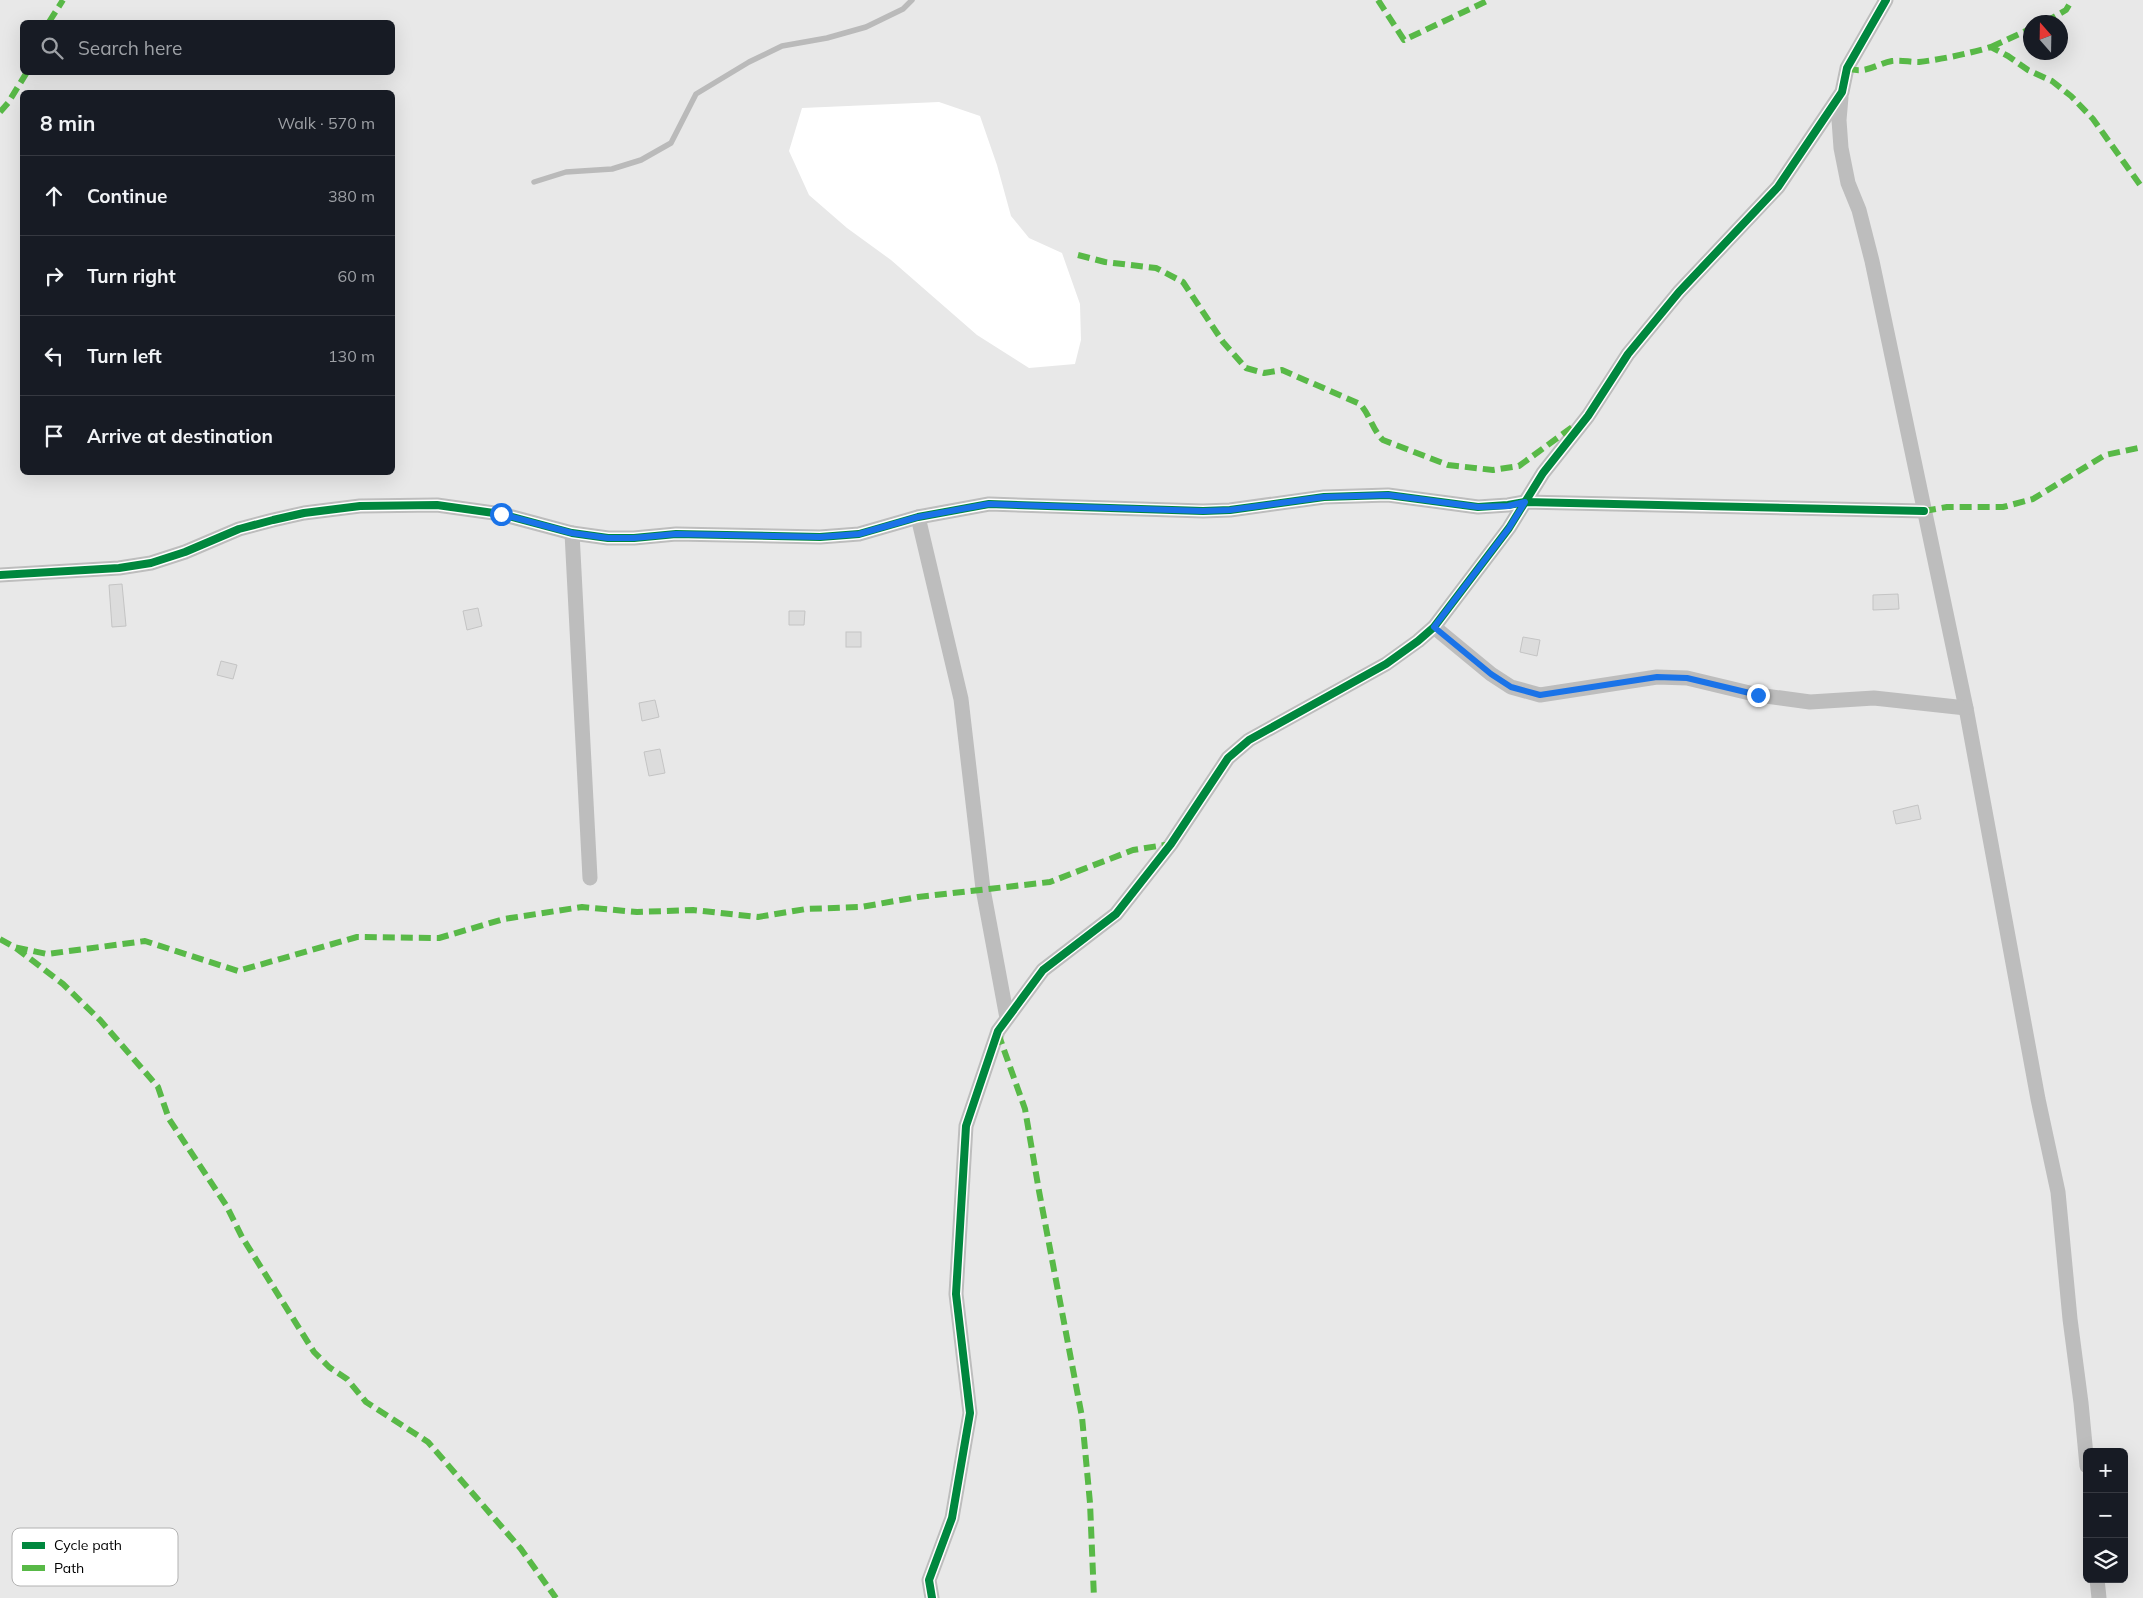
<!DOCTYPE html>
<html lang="en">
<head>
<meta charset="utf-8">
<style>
	body { margin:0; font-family:Mulish,sans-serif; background:#242831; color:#f1f3f6 }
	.controls { position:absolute; right:15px; bottom:15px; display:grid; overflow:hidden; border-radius:8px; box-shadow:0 5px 20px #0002 }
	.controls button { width:45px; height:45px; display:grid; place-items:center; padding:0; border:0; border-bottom:1px solid #363941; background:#171b24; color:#f1f3f6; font:25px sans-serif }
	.compass { position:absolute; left:2023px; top:15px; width:45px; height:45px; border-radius:50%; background:#171b24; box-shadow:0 5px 20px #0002; rotate:340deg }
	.stop { position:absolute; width:15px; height:15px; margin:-11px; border:4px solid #1a73e8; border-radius:50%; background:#fff }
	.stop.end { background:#1a73e8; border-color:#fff; box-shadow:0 1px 5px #0008 }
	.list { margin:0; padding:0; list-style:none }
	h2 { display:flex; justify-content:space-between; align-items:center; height:65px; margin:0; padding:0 20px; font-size:21px }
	h2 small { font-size:16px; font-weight:400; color:#9ea1a6 }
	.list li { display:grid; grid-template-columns:32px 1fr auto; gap:15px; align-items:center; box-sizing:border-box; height:80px; padding:0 20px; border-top:1px solid #363941 }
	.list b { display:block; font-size:19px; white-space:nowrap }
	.list em { font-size:16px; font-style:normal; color:#9ea1a6 }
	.icon { flex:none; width:28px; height:28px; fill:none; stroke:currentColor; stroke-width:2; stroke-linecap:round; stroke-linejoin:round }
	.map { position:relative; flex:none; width:2143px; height:1598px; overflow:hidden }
	.search { position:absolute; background:#171b24; box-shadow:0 5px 20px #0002; left:20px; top:20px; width:375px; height:55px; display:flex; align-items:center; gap:12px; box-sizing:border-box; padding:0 18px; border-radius:8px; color:#9ea1a6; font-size:19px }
	.panel { position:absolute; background:#171b24; box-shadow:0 5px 20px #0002; left:20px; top:90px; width:375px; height:385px; border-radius:8px }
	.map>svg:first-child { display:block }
</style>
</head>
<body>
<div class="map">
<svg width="2143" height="1598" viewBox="0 0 2143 1598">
	<rect width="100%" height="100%" fill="#fff"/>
	<path fill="#e8e8e8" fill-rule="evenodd" d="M 0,0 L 2143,0 L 2143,1598 L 0,1598 ZM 22,22 L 392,22 L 392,72 L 22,72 ZM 2030,22 L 2060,22 L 2060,52 L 2030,52 ZM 22,92 L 392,92 L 392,472 L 22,472 ZM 939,102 L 980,116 L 997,165 L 1011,216 L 1029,238 L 1062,253 L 1080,304 L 1081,340 L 1075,364 L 1029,368 L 977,335 L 891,260 L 847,228 L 809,195 L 789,151 L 802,108 ZM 2087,1452 L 2124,1452 L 2124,1579 L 2087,1579 Z"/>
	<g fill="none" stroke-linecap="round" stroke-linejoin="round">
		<polyline stroke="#bababa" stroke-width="5.5" points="534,182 566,172 612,169 641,160 671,143 696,94 749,62 782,46 827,38 866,27 903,9 912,0"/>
	</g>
	<g fill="#dcdcdc" stroke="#c4c4c4">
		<polygon points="122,584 126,626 112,627 109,585"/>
		<polygon points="1898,594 1899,609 1873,610 1873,595"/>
		<polygon points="478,608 482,626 467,630 463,611"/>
		<polygon points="789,611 805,611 804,625 789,625"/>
		<rect x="846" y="632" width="15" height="15"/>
		<polygon points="1523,637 1540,640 1537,656 1520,652"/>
		<polygon points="221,661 237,665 233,679 217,675"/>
		<polygon points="655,700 659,717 642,721 639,703"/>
		<polygon points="660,749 665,773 649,776 644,752"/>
		<polygon points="1918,805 1921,819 1896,824 1893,811"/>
	</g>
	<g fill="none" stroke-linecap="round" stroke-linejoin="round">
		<g stroke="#bdbdbd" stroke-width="15">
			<polyline points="1841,97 1839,120 1841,148 1848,183 1859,210 1872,261 1966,708 2038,1099 2058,1192 2070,1319 2081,1403 2087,1466"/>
			<polyline points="918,517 961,699 983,889 1007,1018"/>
			<polyline points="572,533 590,878"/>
			<polyline points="0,575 119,568 151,563 185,552 239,529 273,520 304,513 360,506 437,505 501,514 572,533 608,538 634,538 676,534 820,537 859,534 918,517 989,504 1203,511 1230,510 1324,497 1388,495 1478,507 1508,505 1525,502 1924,511"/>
			<polyline points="1434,627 1491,674 1511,687 1540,695 1657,677 1687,678 1758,695 1810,702 1874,698 1966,708"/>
			<polyline points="2097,1579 2099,1598"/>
			<polyline points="932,1598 929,1580 952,1518 970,1413 956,1294 966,1126 998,1031 1043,970 1116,914 1171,844 1228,758 1249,740 1386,664 1418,641 1434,627 1509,528 1543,473 1588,416 1628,354 1679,292 1778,187 1842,92 1847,68 1886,0"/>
		</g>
		<g stroke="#58b947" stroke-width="6" stroke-dasharray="12 6" stroke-linecap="butt">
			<polyline points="1378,0 1404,40 1489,0"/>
			<polyline points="49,22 63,0"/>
			<polyline points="2045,22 2066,10 2072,0"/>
			<polyline points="1991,47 2030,29"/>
			<path d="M 1847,68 C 1865,75 1876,64 1892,61 C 1900,60 1910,62 1919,62 C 1943,59 1967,54 1991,47 L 2008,56 L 2028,70 L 2052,81 L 2071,96 L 2093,119 L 2143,189"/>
			<polyline points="0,112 8,103 27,72"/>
			<path d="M 1078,255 L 1105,262 L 1156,268 L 1183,282 L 1223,342 L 1246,368 L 1264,373 L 1282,370 L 1360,404 C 1370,415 1372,429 1383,440 L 1448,465 L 1493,470 L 1519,466 L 1575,425"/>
			<polyline points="1924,511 1947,507 2003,507 2033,499 2105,455 2143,447"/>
			<polyline points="0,939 14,947 47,954 145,941 238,971 357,937 439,938 504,919 582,907 637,912 693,910 758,917 806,909 861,907 918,897 1050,882 1133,850 1171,844"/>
			<polyline points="16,948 63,984 100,1020 158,1087 169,1119 226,1205 242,1237 314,1352 329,1367 347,1379 366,1402 428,1442 521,1549 556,1598"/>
			<polyline points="998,1033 1025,1109 1039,1191 1082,1417 1090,1503 1094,1598"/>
		</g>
		<defs>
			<g id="cycleway">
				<polyline points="0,575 119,568 151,563 185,552 239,529 273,520 304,513 360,506 437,505 501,514 572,533 608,538 634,538 676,534 820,537 859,534 918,517 989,504 1203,511 1230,510 1324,497 1388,495 1478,507 1508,505 1525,502 1924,511"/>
				<polyline points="932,1598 929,1580 952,1518 970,1413 956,1294 966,1126 998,1031 1043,970 1116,914 1171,844 1228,758 1249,740 1386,664 1418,641 1434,627 1509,528 1543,473 1588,416 1628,354 1679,292 1778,187 1842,92 1847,68 1886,0"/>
			</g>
		</defs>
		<use href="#cycleway" stroke="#fff" stroke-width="11"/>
		<use href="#cycleway" stroke="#00873e" stroke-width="8"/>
	</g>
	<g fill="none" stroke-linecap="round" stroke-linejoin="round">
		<polyline stroke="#1a73e8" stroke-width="6" points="501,514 572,533 608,538 634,538 676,534 820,537 859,534 918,517 989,504 1203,511 1230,510 1324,497 1388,495 1478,507 1508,506 1525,502 1509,528 1434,627 1491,674 1511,687 1540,695 1657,677 1687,678 1758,695"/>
	</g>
	<rect x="12" y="1528" width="166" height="58" rx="8" fill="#fff" stroke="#b2b2b2" stroke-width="1"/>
	<rect x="22" y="1542" width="23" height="7" fill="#00873e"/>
	<rect x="22" y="1565" width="23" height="6" fill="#58b947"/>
	<g font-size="14" fill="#000">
		<text x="54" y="1550">Cycle path</text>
		<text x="54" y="1573">Path</text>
	</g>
</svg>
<div class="controls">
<button>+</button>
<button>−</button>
<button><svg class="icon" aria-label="layers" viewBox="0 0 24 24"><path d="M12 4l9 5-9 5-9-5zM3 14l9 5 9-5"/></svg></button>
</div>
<svg class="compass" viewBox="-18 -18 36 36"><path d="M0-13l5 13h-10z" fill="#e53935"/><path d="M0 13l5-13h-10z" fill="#9ea1a6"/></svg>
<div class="stop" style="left:501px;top:514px"></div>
<div class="stop end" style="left:1758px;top:695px"></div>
<div class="search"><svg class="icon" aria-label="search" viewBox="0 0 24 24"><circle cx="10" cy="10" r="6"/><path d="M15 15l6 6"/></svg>Search here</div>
<section class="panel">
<h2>8 min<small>Walk · 570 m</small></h2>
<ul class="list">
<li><svg class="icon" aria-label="ahead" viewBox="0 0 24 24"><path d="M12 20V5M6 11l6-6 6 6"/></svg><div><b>Continue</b></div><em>380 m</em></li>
<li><svg class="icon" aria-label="right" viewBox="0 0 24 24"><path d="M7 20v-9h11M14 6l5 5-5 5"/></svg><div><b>Turn right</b></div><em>60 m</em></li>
<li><svg class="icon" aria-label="left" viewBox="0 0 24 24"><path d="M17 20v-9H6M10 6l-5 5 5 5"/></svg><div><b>Turn left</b></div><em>130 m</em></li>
<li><svg class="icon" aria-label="arrive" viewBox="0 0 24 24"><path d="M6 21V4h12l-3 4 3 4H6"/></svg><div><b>Arrive at destination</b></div></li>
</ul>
</section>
</div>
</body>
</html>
